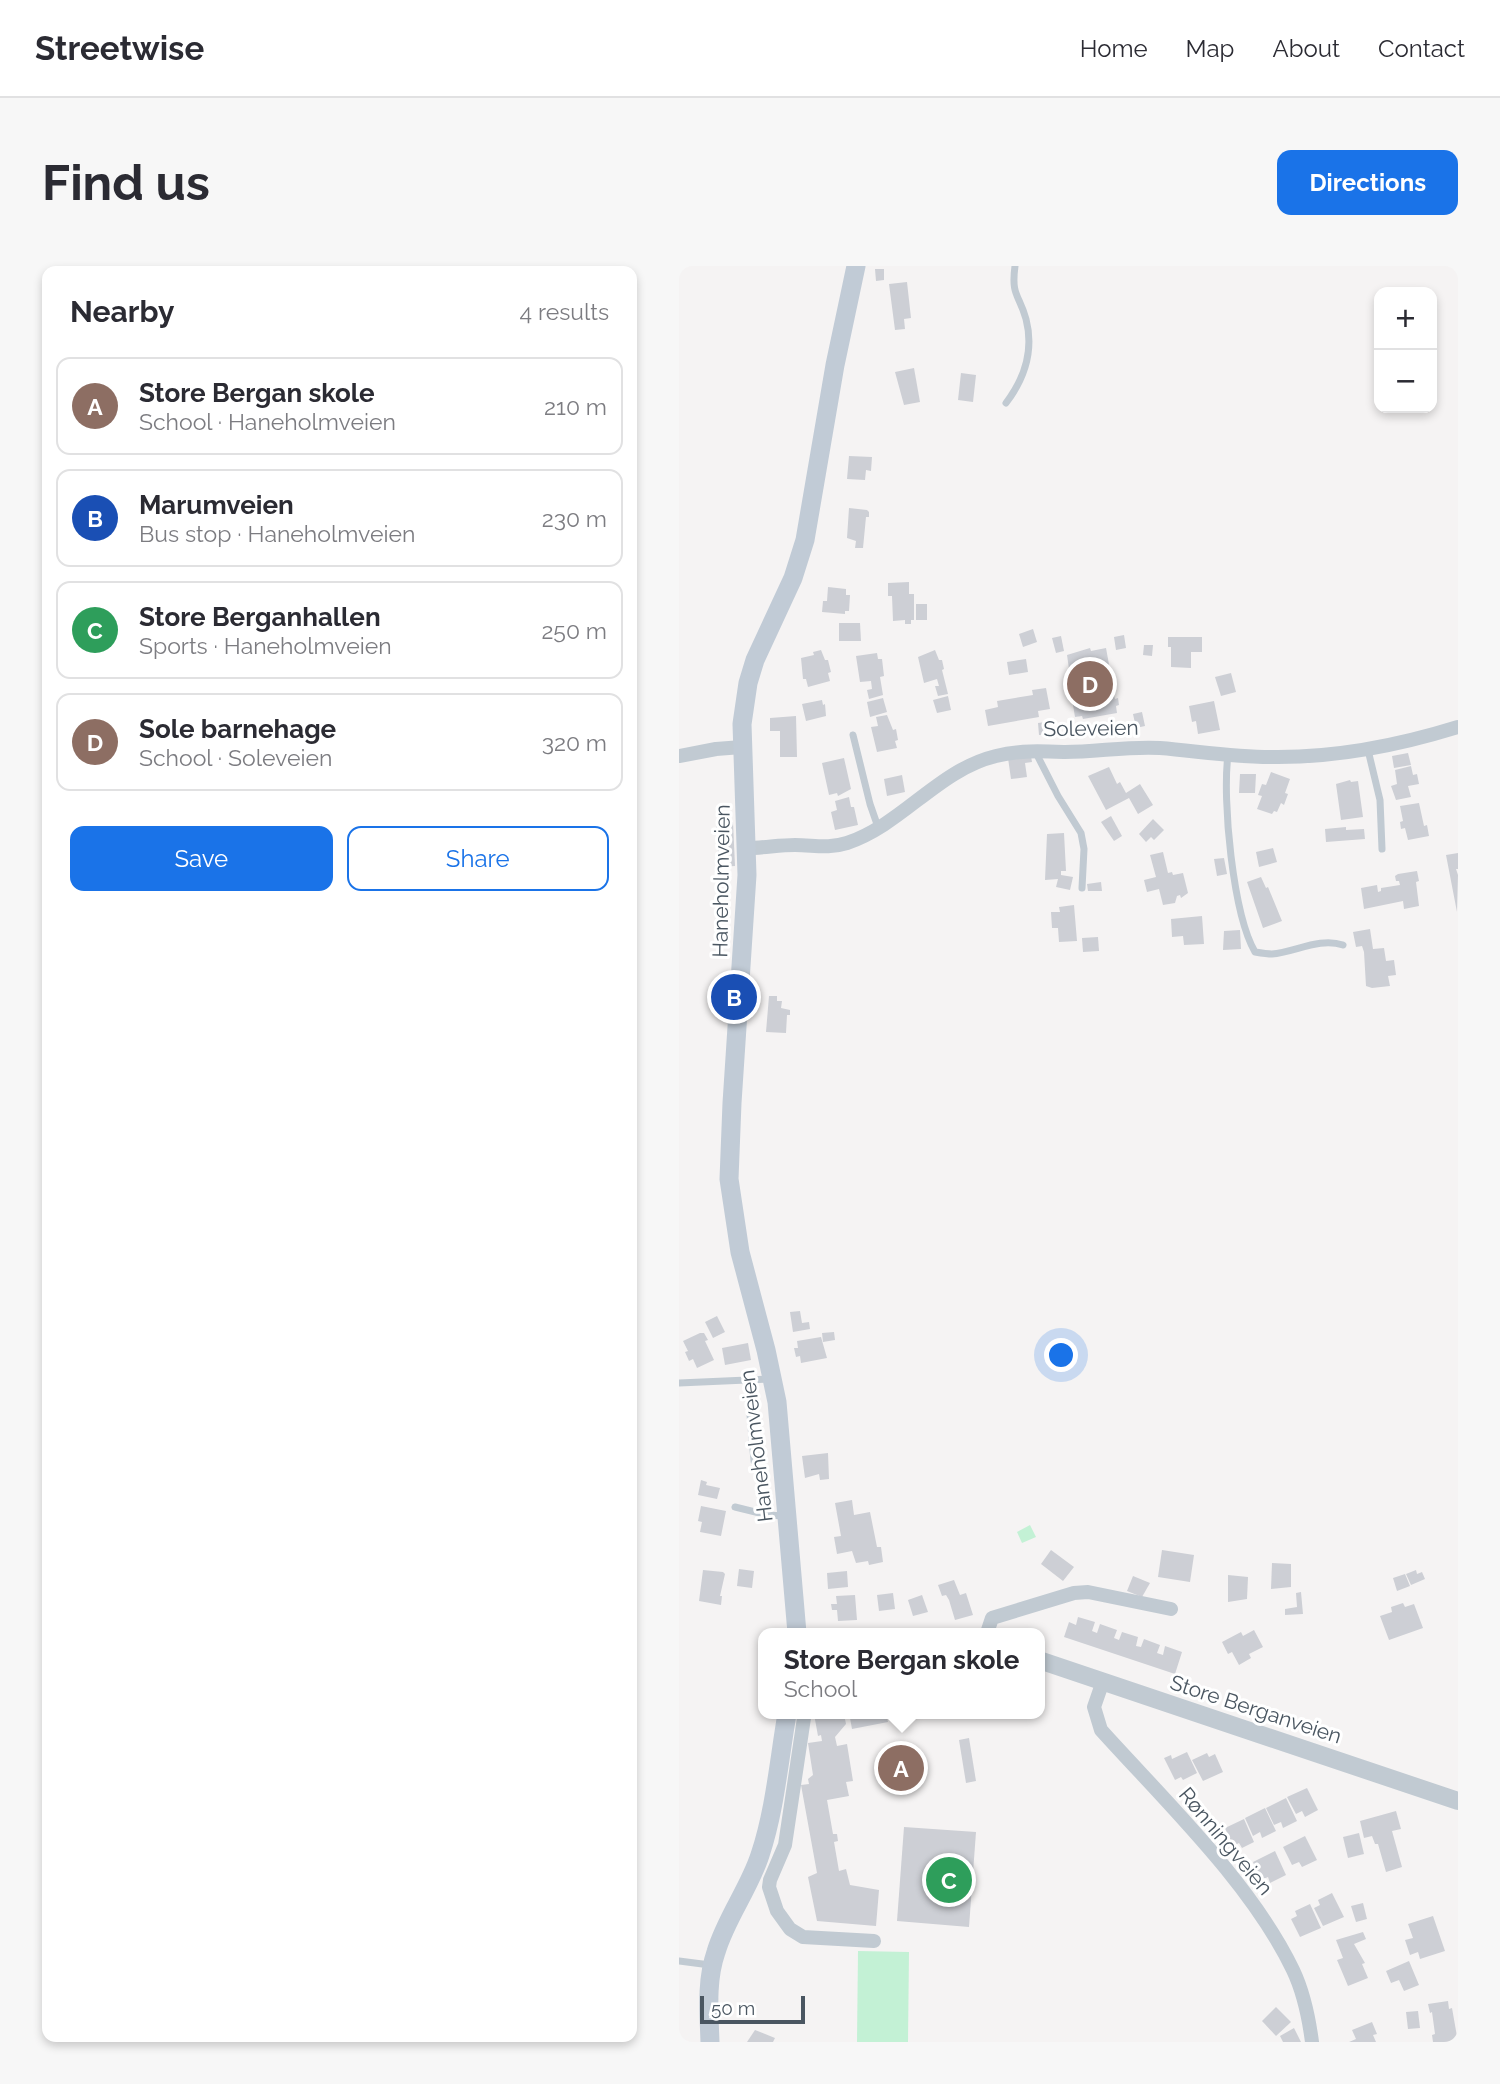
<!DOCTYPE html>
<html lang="en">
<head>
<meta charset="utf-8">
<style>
	body { margin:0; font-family:Raleway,sans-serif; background:#f7f7f7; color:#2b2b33 }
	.controls { position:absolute; right:21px; top:21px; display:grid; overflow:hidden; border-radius:14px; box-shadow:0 4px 10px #0003 }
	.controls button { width:63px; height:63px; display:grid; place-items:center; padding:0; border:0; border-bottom:2px solid #e1e1e2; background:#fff; color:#2b2b33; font:35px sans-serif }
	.scale { position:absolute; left:21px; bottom:18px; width:105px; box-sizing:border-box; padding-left:7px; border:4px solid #4a5661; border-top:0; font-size:19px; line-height:24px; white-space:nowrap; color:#4a5661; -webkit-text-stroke:5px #fff; paint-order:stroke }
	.you { position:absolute; left:383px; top:1090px; width:24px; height:24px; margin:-18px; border:5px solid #fff; border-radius:50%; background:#1a73e8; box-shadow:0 0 0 10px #1a73e833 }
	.badge { display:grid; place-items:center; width:46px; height:46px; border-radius:50%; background:#1a73e8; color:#fff; font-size:23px; font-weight:700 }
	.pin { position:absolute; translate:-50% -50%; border:4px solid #fff; box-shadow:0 2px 7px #0006 }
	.popup { position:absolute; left:79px; top:1362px; width:287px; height:91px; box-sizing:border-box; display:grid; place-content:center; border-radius:14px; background:#fff; filter:drop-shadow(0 2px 5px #0005); font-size:23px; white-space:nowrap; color:#7c7c81 }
	.popup b { font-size:26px; color:#2b2b33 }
	.popup::after { content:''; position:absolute; left:50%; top:100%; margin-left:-14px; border:14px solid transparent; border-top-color:#fff }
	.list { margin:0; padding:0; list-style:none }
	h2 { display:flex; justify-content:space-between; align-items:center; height:91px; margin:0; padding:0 28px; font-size:30px }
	h2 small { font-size:23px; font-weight:400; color:#7c7c81 }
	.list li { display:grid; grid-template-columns:46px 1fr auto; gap:21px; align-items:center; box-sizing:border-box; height:98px; margin:0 14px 14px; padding:0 14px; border:2px solid #e1e1e2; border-radius:14px }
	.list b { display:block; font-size:26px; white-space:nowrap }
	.list p { margin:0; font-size:23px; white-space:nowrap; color:#7c7c81 }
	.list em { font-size:23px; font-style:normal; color:#7c7c81 }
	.actions { display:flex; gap:14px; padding:21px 28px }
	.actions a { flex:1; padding:16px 0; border:2px solid #1a73e8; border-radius:14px; text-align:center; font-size:24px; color:#1a73e8 }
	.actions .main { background:#1a73e8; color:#fff }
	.map { position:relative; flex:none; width:779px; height:1776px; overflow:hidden; border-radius:14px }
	header { display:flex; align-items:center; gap:42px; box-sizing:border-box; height:98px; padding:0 35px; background:#fff; border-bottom:2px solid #e1e1e2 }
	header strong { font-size:33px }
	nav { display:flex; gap:38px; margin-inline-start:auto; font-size:24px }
	.intro { display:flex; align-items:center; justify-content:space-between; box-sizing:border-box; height:168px; padding:0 42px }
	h1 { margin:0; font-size:49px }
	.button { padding:18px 32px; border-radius:14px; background:#1a73e8; color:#fff; font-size:24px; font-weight:700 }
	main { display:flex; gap:42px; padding:0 42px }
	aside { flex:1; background:#fff; border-radius:14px; box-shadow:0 4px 10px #0003 }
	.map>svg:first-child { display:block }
</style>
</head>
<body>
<header>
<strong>Streetwise</strong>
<nav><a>Home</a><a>Map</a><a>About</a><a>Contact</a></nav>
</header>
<div class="intro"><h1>Find us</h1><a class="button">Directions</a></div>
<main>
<aside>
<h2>Nearby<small>4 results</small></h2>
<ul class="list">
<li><span class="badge" style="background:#8d6e63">A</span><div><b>Store Bergan skole</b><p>School · Haneholmveien</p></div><em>210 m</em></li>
<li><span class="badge" style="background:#1a4fb4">B</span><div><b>Marumveien</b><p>Bus stop · Haneholmveien</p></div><em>230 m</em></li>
<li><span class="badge" style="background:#2e9e5b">C</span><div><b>Store Berganhallen</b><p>Sports · Haneholmveien</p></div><em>250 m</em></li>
<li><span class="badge" style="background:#8d6e63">D</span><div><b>Sole barnehage</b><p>School · Soleveien</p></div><em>320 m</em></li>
</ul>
<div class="actions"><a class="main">Save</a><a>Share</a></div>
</aside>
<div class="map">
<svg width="779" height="1776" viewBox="0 0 779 1776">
	<rect width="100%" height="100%" fill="#f5f3f3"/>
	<g fill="#c3f1d5">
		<polygon points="351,1259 357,1271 343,1277 338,1266"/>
		<polygon points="179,1685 230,1686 229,1776 178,1776"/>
	</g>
	<g fill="#cdcfd5">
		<polygon points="196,3 205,3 205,14 197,15"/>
		<polygon points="228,16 232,52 225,53 226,63 216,64 210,18"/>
		<polygon points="235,102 241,136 225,139 216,106"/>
		<polygon points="282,107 297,109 294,136 279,134"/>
		<polygon points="170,190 193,191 192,205 187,204 186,214 168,213"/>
		<polygon points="170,242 188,244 190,246 190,251 187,251 184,282 176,282 177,275 168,272"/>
		<polygon points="230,316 230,328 235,328 235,354 232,354 232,358 226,358 226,354 214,355 213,330 209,330 209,317"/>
		<polygon points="149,321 167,323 167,329 171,329 170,345 166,345 166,348 143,346 144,335 148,335"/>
		<rect x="237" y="338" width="11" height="16"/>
		<polygon points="160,357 181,357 182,375 160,375"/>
		<polygon points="354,363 358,376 344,381 340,368"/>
		<polygon points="445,369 447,382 437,384 435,371"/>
		<polygon points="382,370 385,385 377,387 373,372"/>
		<polygon points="489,371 523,371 523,386 512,386 512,402 492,401 492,381 489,381"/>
		<polygon points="465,379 474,379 473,390 464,389"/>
		<polygon points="411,382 412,385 427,382 431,404 417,408 418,413 421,412 421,428 433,423 436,433 439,432 440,439 437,440 438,447 404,453 403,450 396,451 393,433 401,432 398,409 391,410 388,389"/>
		<polygon points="142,384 146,394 149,394 152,406 149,407 151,415 129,421 127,413 124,413 122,392 135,389 134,386"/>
		<polygon points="256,384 260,394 263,394 265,403 263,404 269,428 259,430 256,420 260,420 258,413 245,417 239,391"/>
		<polygon points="198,387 199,393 203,393 205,410 201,411 204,429 190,433 188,424 193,423 192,415 181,416 177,390"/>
		<polygon points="347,393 349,406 330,409 328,396"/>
		<polygon points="552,407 557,426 542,430 536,411"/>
		<polygon points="367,422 371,443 359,445 360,451 309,460 306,444 319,441 318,435 354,429 353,424"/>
		<polygon points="269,430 272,444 258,447 254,434"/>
		<polygon points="204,432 208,446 191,451 188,436"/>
		<polygon points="143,434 144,439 146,438 147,450 127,455 123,438"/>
		<polygon points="535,435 541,464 519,468 517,455 513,456 510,440"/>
		<polygon points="463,446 466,460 457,462 454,448"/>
		<polygon points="208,449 214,464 217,463 219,474 216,475 218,482 198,486 192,461 199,460 197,451"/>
		<polygon points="117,450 118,491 101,491 101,465 91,465 91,452"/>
		<polygon points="367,456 368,461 376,460 377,468 360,469 359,457"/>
		<polygon points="729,487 732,499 715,502 713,490"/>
		<polygon points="352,490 353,496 346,497 348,511 332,513 329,492"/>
		<polygon points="165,492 172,523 159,530 158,527 150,529 143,497"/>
		<polygon points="732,500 734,509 738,508 740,518 729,520 732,531 717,534 712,520 718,518 716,504"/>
		<polygon points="430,501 438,518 441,516 447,527 461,518 474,539 459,548 450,532 427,544 409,510"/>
		<polygon points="592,506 611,513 606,527 609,528 605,539 602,537 598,546 595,545 593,548 578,543 583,530 579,529 583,518 587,519"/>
		<polygon points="561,508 577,508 576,527 560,527"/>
		<polygon points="223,509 226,526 208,530 205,513"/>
		<polygon points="671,514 672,516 679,515 684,551 662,554 657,518"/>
		<polygon points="170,531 172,541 175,541 179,559 156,564 152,546 158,544 156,535"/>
		<polygon points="740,537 745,560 748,559 750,570 729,574 726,562 722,563 721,556 724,555 721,540"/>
		<polygon points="432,550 443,570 435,575 422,556"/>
		<polygon points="474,553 485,564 475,574 472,571 467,576 460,568"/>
		<polygon points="54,556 56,600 40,601 37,557"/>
		<polygon points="667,561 667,564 685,563 686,573 647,576 646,563"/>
		<polygon points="385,567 387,605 382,605 382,609 394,611 391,624 377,621 379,613 366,614 368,568"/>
		<polygon points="594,582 598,596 580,601 577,586"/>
		<polygon points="484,586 489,607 493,606 494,609 504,607 509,627 502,632 501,629 498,630 496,637 484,639 480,623 468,626 465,614 477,611 471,589"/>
		<polygon points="779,587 779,603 777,603 779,609 778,646 767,589"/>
		<polygon points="545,592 548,608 538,610 535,593"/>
		<polygon points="738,605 740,615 737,616 740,640 725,643 724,635 685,643 682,622 698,619 699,626 702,625 702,622 721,619 720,615 717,615 716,610 719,608"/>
		<polygon points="582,611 587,622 589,621 603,655 584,662 568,616"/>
		<polygon points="422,616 423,625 409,625 408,618"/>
		<polygon points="395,639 398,675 380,676 379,662 373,662 372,646 381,646 380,641"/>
		<polygon points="523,650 525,678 505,679 504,670 493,671 492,653"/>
		<polygon points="691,663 694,683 705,682 707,695 715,694 717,709 709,710 711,720 693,722 687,720 685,686 683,680 677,681 674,666"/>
		<polygon points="561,664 562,683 544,684 545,665"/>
		<polygon points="419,671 420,685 404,686 403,672"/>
		<polygon points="90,730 98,730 98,735 103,735 102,742 111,744 111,749 108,749 107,767 87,766"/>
		<polygon points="121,1045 123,1057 130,1056 131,1063 114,1066 111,1046"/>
		<polygon points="38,1050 46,1066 34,1072 26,1056"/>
		<polygon points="155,1066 156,1074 144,1076 143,1067"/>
		<polygon points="21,1067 25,1067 29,1074 26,1075 35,1094 18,1102 14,1093 10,1095 6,1086 9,1085 4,1075"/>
		<polygon points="142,1071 148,1092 122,1097 121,1090 117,1091 115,1082 119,1082 118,1075"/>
		<polygon points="69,1077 72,1094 46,1099 43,1082"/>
		<polygon points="149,1187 150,1213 141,1214 140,1208 126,1212 123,1190"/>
		<polygon points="22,1214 28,1216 27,1219 41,1222 38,1233 19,1229"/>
		<polygon points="173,1234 175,1249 191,1246 198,1281 202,1281 204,1296 190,1299 189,1295 177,1297 173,1285 158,1288 155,1271 162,1270 156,1237"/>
		<polygon points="22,1240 47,1245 42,1270 21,1266 23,1256 19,1255"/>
		<polygon points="372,1284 395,1301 384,1315 362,1298"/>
		<polygon points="483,1284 515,1289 511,1316 479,1311"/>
		<polygon points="593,1297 612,1298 612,1321 592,1323"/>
		<polygon points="60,1303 75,1305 73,1322 58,1320"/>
		<polygon points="24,1304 44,1306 46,1308 41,1330 43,1330 42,1339 20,1335"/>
		<polygon points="737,1304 738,1308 743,1306 746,1313 732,1319 727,1308"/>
		<polygon points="168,1305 169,1321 149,1323 148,1307"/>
		<polygon points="726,1308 731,1320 718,1325 714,1312"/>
		<polygon points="549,1309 569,1311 568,1333 549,1336"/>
		<polygon points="454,1310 471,1317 463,1331 448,1325"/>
		<polygon points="275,1314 281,1329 287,1327 294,1349 276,1354 270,1334 267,1329 263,1330 259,1319"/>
		<polygon points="622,1326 624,1348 606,1349 606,1343 618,1341 617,1327"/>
		<polygon points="214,1327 216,1343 200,1345 198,1329"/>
		<polygon points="176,1329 178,1354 159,1355 158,1344 153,1344 152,1338 158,1338 157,1330"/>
		<polygon points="243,1329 249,1346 234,1350 229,1334"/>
		<polygon points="724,1337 726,1341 735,1338 744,1362 710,1374 701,1350 713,1346 712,1341"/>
		<polygon points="399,1351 416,1356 413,1365 418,1367 421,1358 438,1364 435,1372 440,1374 443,1366 459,1371 457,1380 462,1381 465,1373 481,1379 478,1387 484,1389 486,1380 503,1386 496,1408 385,1371 390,1356 397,1359"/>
		<polygon points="575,1364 584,1381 570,1388 572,1392 560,1399 553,1386 549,1388 543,1376 562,1366 564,1370"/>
		<polygon points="135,1448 207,1448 209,1456 173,1463 171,1452 166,1453 167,1458 156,1471 158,1480 168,1478 174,1515 167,1516 170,1530 148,1534 154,1568 158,1568 159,1575 155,1576 160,1605 167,1603 171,1619 200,1624 197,1660 138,1655 129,1611 138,1607 122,1519 130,1518 129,1513 134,1509 129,1477 143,1475 142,1469 139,1470"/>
		<polygon points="290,1472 297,1515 287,1517 280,1474"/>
		<polygon points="508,1486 518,1507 504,1514 502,1511 496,1514 485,1492 492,1489 493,1493"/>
		<polygon points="528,1487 530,1491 536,1488 544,1506 524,1515 513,1494"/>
		<polygon points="628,1522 639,1544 626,1551 623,1545 617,1548 608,1531"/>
		<polygon points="607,1532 618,1555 604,1562 602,1556 595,1559 587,1542"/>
		<polygon points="586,1542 597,1565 583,1572 581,1566 574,1570 566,1552"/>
		<polygon points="717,1545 722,1563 713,1565 723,1601 707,1606 699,1578 696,1578 693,1570 685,1572 681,1555"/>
		<polygon points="565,1553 575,1576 563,1582 560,1577 554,1580 546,1562"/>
		<polygon points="225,1561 297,1566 290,1661 218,1655"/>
		<polygon points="680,1567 685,1588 669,1592 664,1571"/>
		<polygon points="626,1570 638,1594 623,1601 620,1596 613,1599 604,1581"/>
		<polygon points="596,1585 607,1609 591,1617 589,1611 582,1614 574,1596"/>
		<polygon points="653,1627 665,1651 644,1660 635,1642 641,1639 639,1634"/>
		<polygon points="684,1637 688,1653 677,1656 672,1640"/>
		<polygon points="631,1638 642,1662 621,1671 612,1653 618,1650 616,1645"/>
		<polygon points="754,1650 766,1685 741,1693 739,1686 731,1689 726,1674 734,1672 729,1658"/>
		<polygon points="684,1666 687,1673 675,1678 686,1697 683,1698 689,1712 669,1720 658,1694 664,1692 657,1674"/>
		<polygon points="730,1695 740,1719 725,1725 720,1714 712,1717 707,1705"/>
		<polygon points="769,1735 770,1743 773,1742 779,1776 754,1776 753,1769 756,1768 753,1746 751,1747 749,1738"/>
		<polygon points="597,1741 612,1756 597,1770 583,1755"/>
		<polygon points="739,1745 741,1762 729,1763 727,1746"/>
		<polygon points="693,1756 698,1768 694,1769 697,1776 670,1776 677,1773 673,1764"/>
		<polygon points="615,1762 622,1776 604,1776 601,1770"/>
		<polygon points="76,1764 96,1772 94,1776 68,1776"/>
	</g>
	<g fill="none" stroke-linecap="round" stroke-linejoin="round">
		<g stroke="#c1cad2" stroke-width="7">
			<path d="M 327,137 C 346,112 355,84 347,53 C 340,28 332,30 336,0"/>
			<polyline points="174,469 191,538 199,561"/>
			<polyline points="689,484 701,534 703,583"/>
			<polyline points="356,485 379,530 402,567 405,583 403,622"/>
			<path d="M 549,489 C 543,534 554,648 576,686 C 582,687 588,688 593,688 C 616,686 641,671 664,679"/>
			<polyline points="68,1114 75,1195"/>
			<polyline points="0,1117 90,1113"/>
			<polyline points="56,1241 89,1249 105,1250"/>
			<polyline points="0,1695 31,1699"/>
		</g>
		<g stroke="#c1cad2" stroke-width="14">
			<polyline points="0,490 37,483 63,481"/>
			<path d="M 68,582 C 84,582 100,579 116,579 C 135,579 149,583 168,577 C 224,558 259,504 317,490 C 341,484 362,485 386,486 C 418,486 449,480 481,482 C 518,485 554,491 592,491 C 656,492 718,480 779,461"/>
			<polyline points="308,1367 313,1352 395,1327 409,1326 492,1343"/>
			<path d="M 424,1415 L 415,1441 L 422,1464 C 486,1535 573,1618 614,1704 C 624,1725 630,1753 633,1776"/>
			<polyline points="125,1452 106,1579 91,1614 90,1621 98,1645 111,1663 124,1671 195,1675"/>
		</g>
		<polyline stroke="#c1cad2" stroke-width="18" points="360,1394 779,1535"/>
		<g stroke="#c1cbd6" stroke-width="19">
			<polyline points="118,1367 98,1136 87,1084 61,986 50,913 53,837 68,609 63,458 69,417 76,394 114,312 126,274 156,99 177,0"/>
			<path d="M 31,1776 C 30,1746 27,1715 37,1686 C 47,1652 70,1623 81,1589 C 96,1544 100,1494 108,1448"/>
		</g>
	</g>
	<g text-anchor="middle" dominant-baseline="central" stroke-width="6" stroke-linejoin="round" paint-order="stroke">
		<g font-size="21" fill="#4a5661" stroke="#fff">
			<text transform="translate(412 462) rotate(-1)">Soleveien</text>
			<text transform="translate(42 615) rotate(-89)">Haneholmveien</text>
			<text transform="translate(77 1180) rotate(-97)">Haneholmveien</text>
			<text transform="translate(577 1443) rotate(18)">Store Berganveien</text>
			<text transform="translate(547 1575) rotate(50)">Rønningveien</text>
		</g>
	</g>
</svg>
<div class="controls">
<button>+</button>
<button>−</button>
</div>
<div class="scale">50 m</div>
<div class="you"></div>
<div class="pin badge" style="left:222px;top:1502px;background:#8d6e63">A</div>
<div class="popup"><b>Store Bergan skole</b>School</div>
<div class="pin badge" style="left:55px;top:731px;background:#1a4fb4">B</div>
<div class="pin badge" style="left:270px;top:1614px;background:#2e9e5b">C</div>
<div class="pin badge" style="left:411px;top:418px;background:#8d6e63">D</div>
</div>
</main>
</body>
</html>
